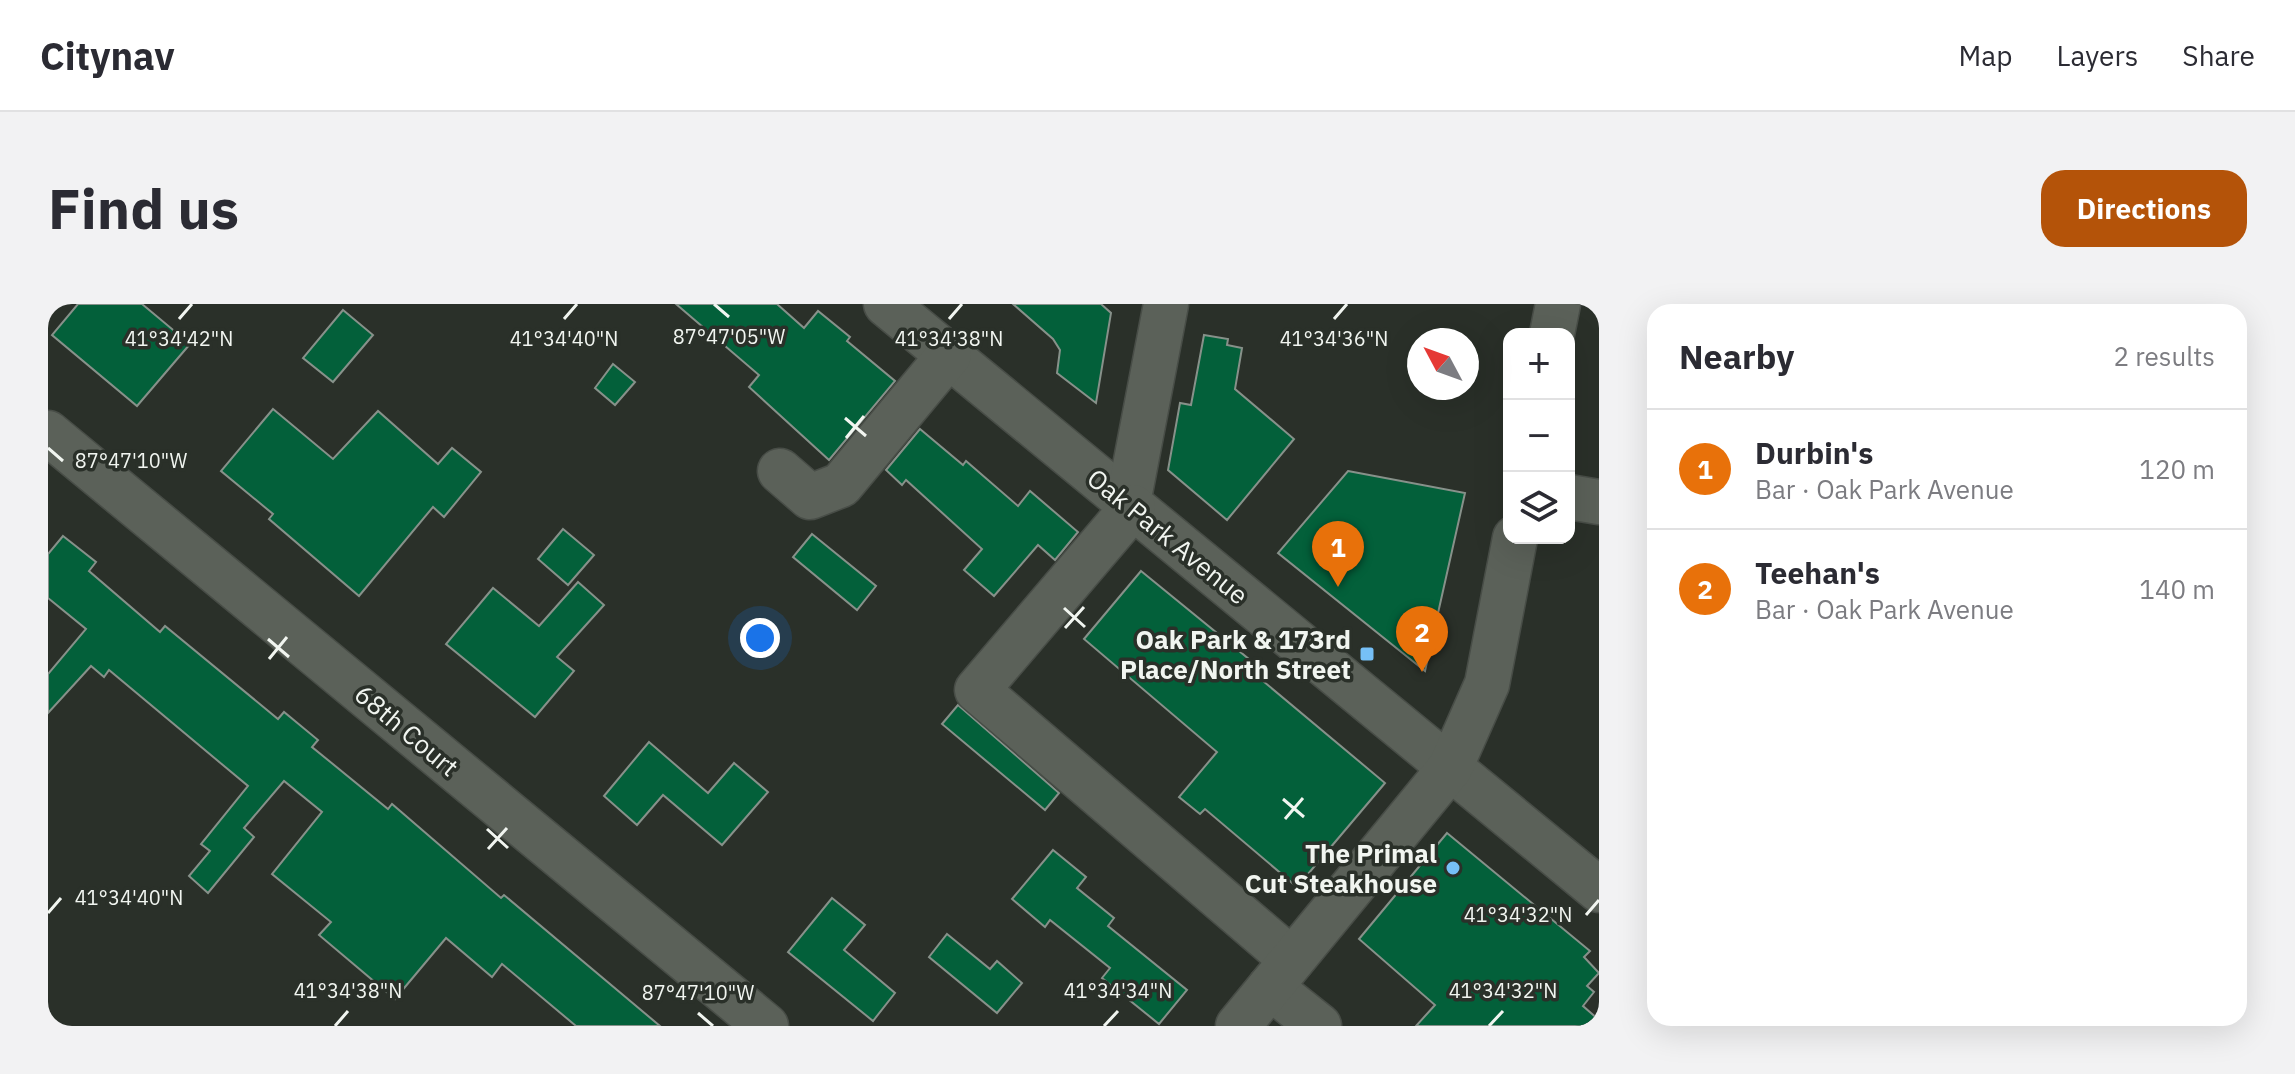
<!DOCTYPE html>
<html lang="en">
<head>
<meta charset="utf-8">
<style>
	body { margin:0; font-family:"IBM Plex Sans",sans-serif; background:#f2f2f3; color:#2b2b33 }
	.controls { position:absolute; right:24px; top:24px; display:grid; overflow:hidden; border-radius:16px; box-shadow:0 8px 32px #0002 }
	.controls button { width:72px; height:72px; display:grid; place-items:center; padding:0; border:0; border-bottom:2px solid #e1e1e2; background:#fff; color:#2b2b33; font:40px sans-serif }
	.compass { position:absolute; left:1359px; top:24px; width:72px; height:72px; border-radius:50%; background:#fff; box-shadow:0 8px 32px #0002; rotate:311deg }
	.you { position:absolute; left:712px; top:334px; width:28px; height:28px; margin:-20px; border:6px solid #fff; border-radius:50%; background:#1a73e8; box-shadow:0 0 0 12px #1a73e833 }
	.badge { display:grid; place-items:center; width:52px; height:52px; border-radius:50%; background:#b45309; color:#fff; font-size:26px; font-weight:700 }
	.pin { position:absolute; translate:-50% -66px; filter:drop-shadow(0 2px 4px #0008) }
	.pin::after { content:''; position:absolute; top:42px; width:28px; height:24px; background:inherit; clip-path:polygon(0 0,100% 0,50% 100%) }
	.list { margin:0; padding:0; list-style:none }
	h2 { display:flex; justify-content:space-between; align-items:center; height:104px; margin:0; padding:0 32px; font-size:34px }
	h2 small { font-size:26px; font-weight:400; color:#7c7c81 }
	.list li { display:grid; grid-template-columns:52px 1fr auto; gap:24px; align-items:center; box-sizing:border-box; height:120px; padding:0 32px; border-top:2px solid #e1e1e2 }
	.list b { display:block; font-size:30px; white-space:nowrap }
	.list p { margin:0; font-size:26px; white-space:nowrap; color:#7c7c81 }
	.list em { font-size:26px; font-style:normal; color:#7c7c81 }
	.icon { flex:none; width:44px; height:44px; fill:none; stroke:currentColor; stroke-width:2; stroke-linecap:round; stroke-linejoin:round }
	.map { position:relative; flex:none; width:1551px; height:722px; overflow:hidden; border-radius:24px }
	header { display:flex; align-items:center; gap:48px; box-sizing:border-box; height:112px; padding:0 40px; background:#fff; border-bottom:2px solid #e1e1e2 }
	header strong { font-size:38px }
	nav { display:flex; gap:44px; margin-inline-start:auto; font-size:28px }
	.intro { display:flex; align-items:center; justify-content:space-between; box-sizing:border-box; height:192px; padding:0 48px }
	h1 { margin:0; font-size:56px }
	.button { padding:20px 36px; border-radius:24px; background:#b45309; color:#fff; font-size:28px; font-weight:700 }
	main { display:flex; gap:48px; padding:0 48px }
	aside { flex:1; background:#fff; border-radius:24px; box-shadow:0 8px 32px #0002 }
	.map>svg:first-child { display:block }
</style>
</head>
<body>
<header>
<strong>Citynav</strong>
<nav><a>Map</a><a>Layers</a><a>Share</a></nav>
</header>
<div class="intro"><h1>Find us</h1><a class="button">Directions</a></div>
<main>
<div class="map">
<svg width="1551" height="722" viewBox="0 0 1551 722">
	<rect width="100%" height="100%" fill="#2a3029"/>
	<g fill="#03603a" stroke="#87918a" stroke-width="2">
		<polygon points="30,0 94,0 142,40 89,102 4,31"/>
		<polygon points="628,0 729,0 756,24 770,7 802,33 799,37 847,77 781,156 701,83 711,71"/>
		<polygon points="965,0 1053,0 1063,9 1048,99 1009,69 1012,46 1005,35"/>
		<polygon points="295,6 325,31 285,78 255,54"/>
		<polygon points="1156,31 1180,35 1179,41 1194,44 1187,85 1246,135 1179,216 1120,166 1132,99 1143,101"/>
		<polygon points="565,60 587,78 567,101 547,84"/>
		<polygon points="225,105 285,155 330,107 390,160 404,144 433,168 396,213 385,203 311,292 221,215 225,210 173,167"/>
		<polygon points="872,125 915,161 918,157 970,202 982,187 1030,228 1007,256 990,241 946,292 916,266 934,245 858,176 854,181 838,166"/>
		<polygon points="1300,167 1417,189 1377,367 1230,249"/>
		<polygon points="515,225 546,251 520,281 490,255"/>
		<polygon points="764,230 828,282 809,306 745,253"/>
		<polygon points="15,232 48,258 41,267 112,328 117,322 230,415 236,408 270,436 264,443 340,505 344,500 453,594 456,591 612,722 528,722 454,660 444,673 398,634 347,695 271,631 283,618 224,570 274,508 236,477 196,524 206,533 160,589 141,572 162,547 153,540 200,482 61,366 56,373 43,362 0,409 0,370 38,325 0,294 0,250"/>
		<polygon points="1093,267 1202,356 1197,362 1337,479 1249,583 1157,505 1152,510 1131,493 1169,448 1036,335"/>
		<polygon points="530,278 556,301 509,353 526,367 487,413 398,340 445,284 491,322"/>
		<polygon points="910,401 1011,489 997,506 894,420"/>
		<polygon points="601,438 660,489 686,459 720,488 674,541 615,491 589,521 556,492"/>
		<polygon points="1399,529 1542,647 1536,653 1551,669 1539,682 1546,688 1535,702 1551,716 1551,722 1368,722 1387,701 1311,635"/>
		<polygon points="1005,546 1038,573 1029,584 1066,614 1060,622 1139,686 1111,720 1054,674 1062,664 1002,616 997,623 964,595"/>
		<polygon points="784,594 817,621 796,646 847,689 825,717 740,648"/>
		<polygon points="899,630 942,665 949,657 974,679 949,709 881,653"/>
	</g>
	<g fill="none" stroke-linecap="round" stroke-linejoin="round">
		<defs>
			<g id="minor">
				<polyline points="838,0 1551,586"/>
				<polyline points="1504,30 1510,0"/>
				<polyline points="0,129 718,722"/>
				<polyline points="732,167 762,193 793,181 901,51"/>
				<polyline points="1521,193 1551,198"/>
				<polyline points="1080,199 1118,0"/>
				<polyline points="1085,203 929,386 1244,656"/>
				<polyline points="1222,683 1271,722"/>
				<polyline points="1190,722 1402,464 1439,380 1467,234"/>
			</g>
		</defs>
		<use href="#minor" stroke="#484d47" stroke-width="47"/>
		<use href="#minor" stroke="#5b6159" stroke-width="44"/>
	</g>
	<path fill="none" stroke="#f1f5f0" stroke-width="3" d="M 666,0 L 681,13M 131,15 L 144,0M 516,15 L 529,0M 901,15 L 914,0M 1286,15 L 1299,0M 797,114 L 818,132M 798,134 L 816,112M 0,144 L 15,157M 1016,304 L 1037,323M 1017,324 L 1036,303M 220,335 L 241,353M 221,355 L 239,333M 1235,495 L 1256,513M 1237,515 L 1255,494M 439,525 L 460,544M 440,545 L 459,524M 0,609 L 13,594M 1538,611 L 1551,596M 650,709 L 665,722M 287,722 L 300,707M 1056,722 L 1070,707M 1441,722 L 1455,707"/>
	<g fill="#76c0f7" stroke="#2a3029" stroke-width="3">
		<rect x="1311" y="342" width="16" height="16" rx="4"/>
		<circle cx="1405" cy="564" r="8"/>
	</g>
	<g text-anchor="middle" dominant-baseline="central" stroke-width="7" stroke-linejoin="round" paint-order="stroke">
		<g font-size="26" fill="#f1f5f0" stroke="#2a3029">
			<text transform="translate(1120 232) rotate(39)">Oak Park Avenue</text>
			<text transform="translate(359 426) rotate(40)">68th Court</text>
		</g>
		<g font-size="26" font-weight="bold" fill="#f1f5f0" stroke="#2a3029" text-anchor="end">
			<text x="1303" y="335">Oak Park &amp; 173rd<tspan x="1303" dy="30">Place/North Street</tspan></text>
			<text x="1389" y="549">The Primal<tspan x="1389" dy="30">Cut Steakhouse</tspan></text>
		</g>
	</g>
	<g font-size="20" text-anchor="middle" fill="#f1f5f0" stroke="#2a3029" stroke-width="7" stroke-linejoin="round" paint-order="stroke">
		<text x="681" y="40">87°47'05"W</text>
		<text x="131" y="42">41°34'42"N</text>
		<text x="516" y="42">41°34'40"N</text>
		<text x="901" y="42">41°34'38"N</text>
		<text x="1286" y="42">41°34'36"N</text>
		<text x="83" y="164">87°47'10"W</text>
		<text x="81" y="601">41°34'40"N</text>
		<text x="1470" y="618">41°34'32"N</text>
		<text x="300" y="694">41°34'38"N</text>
		<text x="1070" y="694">41°34'34"N</text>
		<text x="1455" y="694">41°34'32"N</text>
		<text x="650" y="696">87°47'10"W</text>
	</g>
</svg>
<div class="controls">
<button>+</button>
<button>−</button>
<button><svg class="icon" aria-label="layers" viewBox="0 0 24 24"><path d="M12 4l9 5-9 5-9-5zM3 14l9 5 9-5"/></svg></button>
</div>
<svg class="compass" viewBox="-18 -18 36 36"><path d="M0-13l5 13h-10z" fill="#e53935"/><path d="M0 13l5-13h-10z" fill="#7c7c81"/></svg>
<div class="you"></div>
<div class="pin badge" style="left:1290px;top:283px;background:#e8710a">1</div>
<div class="pin badge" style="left:1374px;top:368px;background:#e8710a">2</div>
</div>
<aside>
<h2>Nearby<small>2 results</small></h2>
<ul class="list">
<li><span class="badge" style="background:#e8710a">1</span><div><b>Durbin's</b><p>Bar · Oak Park Avenue</p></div><em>120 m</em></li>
<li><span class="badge" style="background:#e8710a">2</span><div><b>Teehan's</b><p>Bar · Oak Park Avenue</p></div><em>140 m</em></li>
</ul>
</aside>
</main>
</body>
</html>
